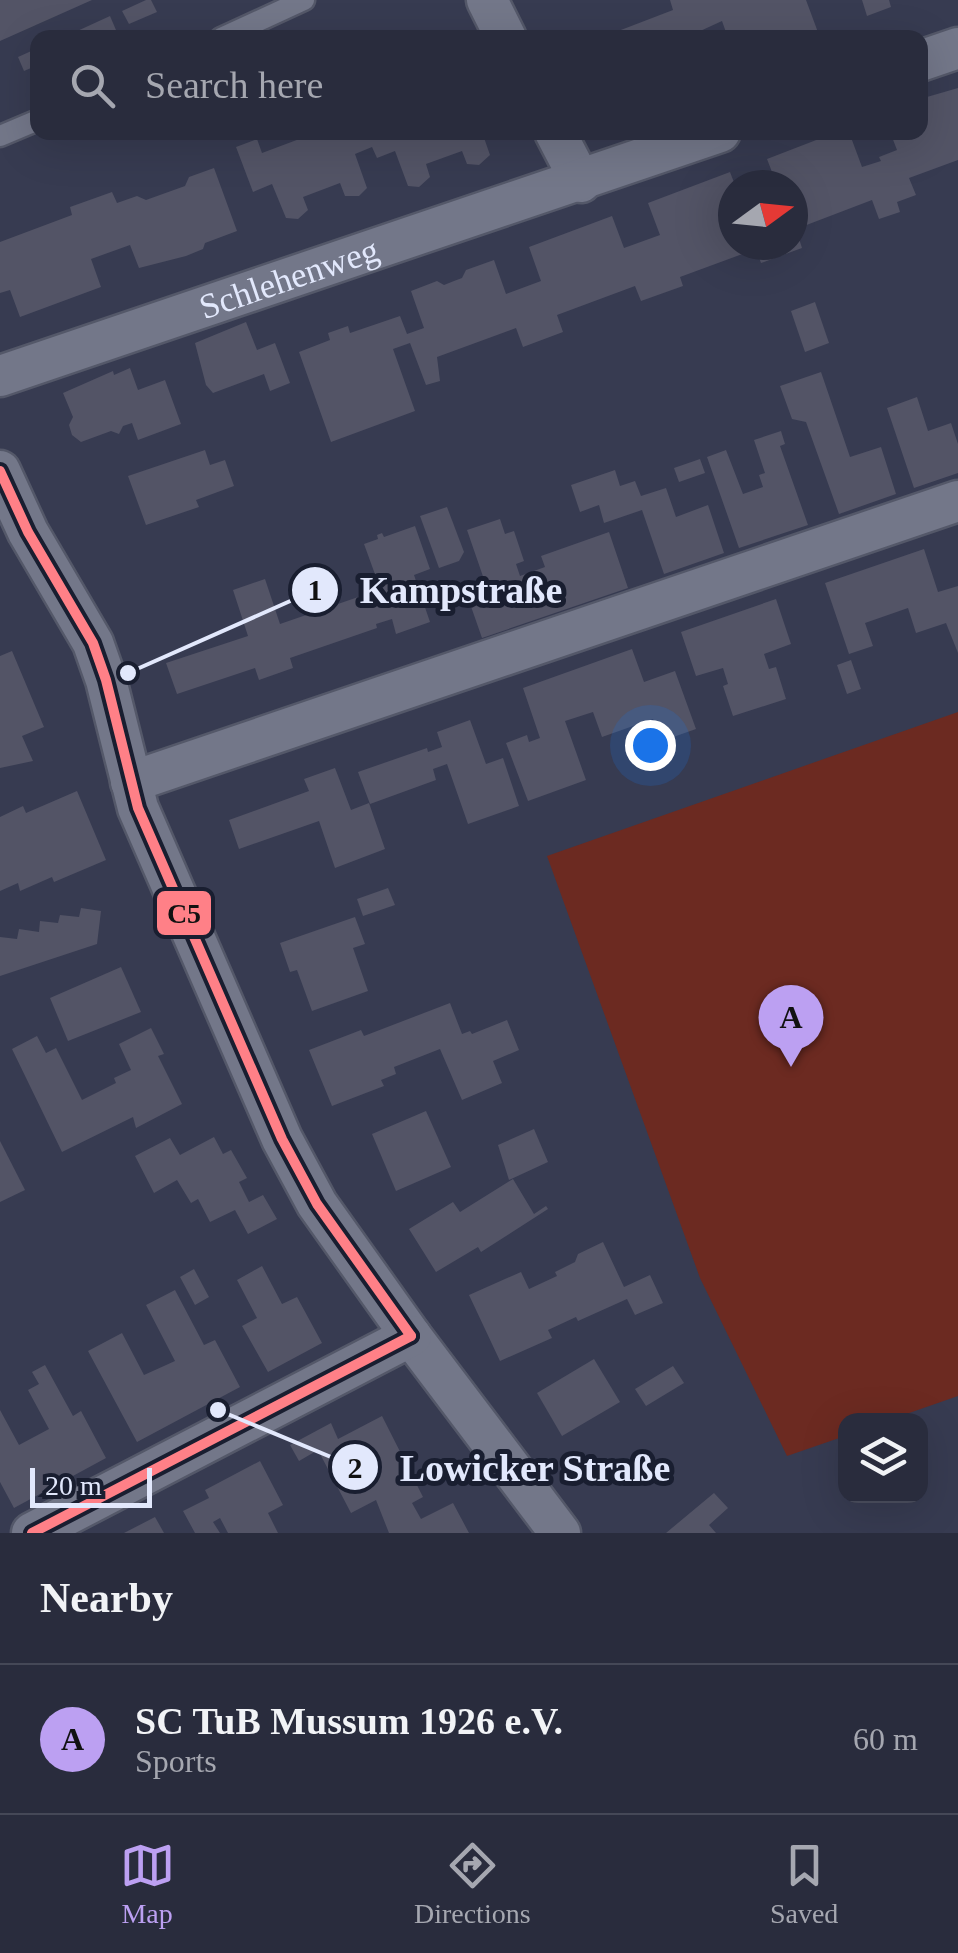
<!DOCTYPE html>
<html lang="en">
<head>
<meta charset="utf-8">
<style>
	body { margin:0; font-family:"Times New Roman",serif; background:#353848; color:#f1f3f6 }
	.controls { position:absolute; right:30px; bottom:30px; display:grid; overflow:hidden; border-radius:20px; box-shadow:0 10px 40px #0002 }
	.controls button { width:90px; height:90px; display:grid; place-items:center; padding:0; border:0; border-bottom:2px solid #454857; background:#292c3d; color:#f1f3f6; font:50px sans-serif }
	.compass { position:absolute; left:718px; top:170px; width:90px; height:90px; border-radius:50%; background:#292c3d; box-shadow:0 10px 40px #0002; rotate:75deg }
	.scale { position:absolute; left:30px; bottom:25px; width:122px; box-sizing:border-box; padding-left:10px; border:5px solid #e2e8fc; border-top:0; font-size:28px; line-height:35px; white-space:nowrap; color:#e2e8fc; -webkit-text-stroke:8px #191e30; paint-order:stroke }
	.you { position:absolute; left:650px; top:745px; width:35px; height:35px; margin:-25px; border:8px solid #fff; border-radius:50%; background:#1a73e8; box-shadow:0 0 0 15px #1a73e833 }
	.badge { display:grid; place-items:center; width:65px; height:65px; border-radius:50%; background:#bca0f2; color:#111; font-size:32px; font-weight:700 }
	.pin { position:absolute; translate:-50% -82px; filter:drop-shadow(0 2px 5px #0008) }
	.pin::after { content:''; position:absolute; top:52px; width:35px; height:30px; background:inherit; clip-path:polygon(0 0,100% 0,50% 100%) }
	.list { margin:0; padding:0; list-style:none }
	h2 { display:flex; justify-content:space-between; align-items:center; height:130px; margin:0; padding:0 40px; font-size:42px }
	h2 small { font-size:32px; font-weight:400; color:#a5a7b0 }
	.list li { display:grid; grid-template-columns:65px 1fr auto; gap:30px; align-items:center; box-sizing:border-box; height:150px; padding:0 40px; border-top:2px solid #454857 }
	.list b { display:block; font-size:38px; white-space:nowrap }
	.list p { margin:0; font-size:32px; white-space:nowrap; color:#a5a7b0 }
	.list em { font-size:32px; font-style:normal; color:#a5a7b0 }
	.icon { flex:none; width:55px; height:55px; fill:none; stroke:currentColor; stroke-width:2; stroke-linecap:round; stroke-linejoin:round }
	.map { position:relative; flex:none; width:958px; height:1533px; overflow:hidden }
	.search { position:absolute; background:#292c3d; box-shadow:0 10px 40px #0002; left:30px; right:30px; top:30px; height:110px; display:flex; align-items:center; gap:25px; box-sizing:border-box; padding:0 35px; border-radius:20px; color:#a5a7b0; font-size:38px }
	.sheet { height:280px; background:#292c3d }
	nav { display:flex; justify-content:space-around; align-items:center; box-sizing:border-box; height:140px; border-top:2px solid #454857; background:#292c3d; font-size:28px; color:#a5a7b0 }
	nav a { display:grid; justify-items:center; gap:5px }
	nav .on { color:#bca0f2 }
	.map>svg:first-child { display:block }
</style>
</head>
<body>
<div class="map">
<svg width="958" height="1533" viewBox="0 0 958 1533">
	<rect width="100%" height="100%" fill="#373b51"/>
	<polygon fill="#6c2a21" points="958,712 958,1396 889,1420 846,1420 845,1436 787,1456 700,1278 547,856"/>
	<g fill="#535466">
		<polygon points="0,0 92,0 0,41"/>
		<polygon points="146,0 151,0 157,12 129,24 122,11"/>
		<polygon points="670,0 806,0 819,35 728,38 722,21 685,38 600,38 673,10"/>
		<polygon points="862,0 889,0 891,7 867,16"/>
		<polygon points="110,16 116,30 99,38 62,38"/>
		<polygon points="38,48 38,65 24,71 18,57"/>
		<polygon points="958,88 958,160 909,178 916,195 897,202 900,212 879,219 872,200 796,229 802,248 761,263 756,249 680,277 683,286 641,301 635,286 557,315 563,332 523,347 516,328 437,357 440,381 426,385 410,343 393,349 415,411 331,442 299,352 330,340 328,333 348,326 350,333 400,316 407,334 424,328 411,291 437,281 444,285 454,281 462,278 466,270 494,260 506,294 541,281 529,247 612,216 624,248 660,235 648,203 730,172 735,185 733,245 793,245 793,185 777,185 767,159 837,132 849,132 862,167 881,161 879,157 897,150 890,132 920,132 920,99"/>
		<polygon points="318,132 482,132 490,155 479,165 467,164 462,151 426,164 430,177 419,187 408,186 395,151 377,158 372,147 355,154 367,188 359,196 345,196 340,183 303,197 308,210 298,219 286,218 272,184 253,192 236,147 257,139 262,153"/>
		<polygon points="214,168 237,231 205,243 203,249 186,256 139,268 130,245 91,259 101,287 20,317 10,290 0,293 0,242 72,215 70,207 112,192 117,203 137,196 146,200 185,186 189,177"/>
		<polygon points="815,302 829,343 805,352 791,311"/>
		<polygon points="246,322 257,350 275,343 290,383 270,391 264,374 213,393 206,385 195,343"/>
		<polygon points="130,368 138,390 165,380 181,424 138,440 132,423 123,426 119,434 111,431 81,442 72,435 69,425 73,417 63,393 113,371 114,375"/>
		<polygon points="821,372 850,457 881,447 896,494 839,514 806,422 792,419 780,386"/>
		<polygon points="917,397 928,431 951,423 958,444 958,473 914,488 887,408"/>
		<polygon points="781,431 785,444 780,446 808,525 739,548 707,457 726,450 743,494 763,487 759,475 765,473 754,440"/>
		<polygon points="205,450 210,465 225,460 234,486 196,500 199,507 146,525 128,476"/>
		<polygon points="700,459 705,473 679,482 674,468"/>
		<polygon points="615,470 620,486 635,481 641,496 666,488 676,517 708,505 724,553 664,574 642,510 604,523 599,505 580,512 571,485"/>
		<polygon points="447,507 464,552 459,561 439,568 420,516"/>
		<polygon points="500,519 505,534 514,531 524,561 516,564 520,576 545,567 541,556 609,532 628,588 482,638 467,595 487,588 467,530"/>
		<polygon points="415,526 430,569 414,575 430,622 396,634 392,619 376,624 377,628 290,658 293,668 259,680 255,668 177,694 166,663 248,636 233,590 265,579 280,624 364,595 368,605 384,599 364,544 378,539 377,535 382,533 384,537"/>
		<polygon points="924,549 938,592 958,586 958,653 946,623 916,633 908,608 865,623 873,646 849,654 825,583"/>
		<polygon points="776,599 791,644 764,654 769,669 776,667 786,699 733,716 723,686 728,684 723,668 696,676 681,632"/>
		<polygon points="632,649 644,682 675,671 696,729 662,741 653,719 602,737 593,712 565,721 586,780 528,801 506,743 527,735 529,742 540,738 523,688"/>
		<polygon points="12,651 44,727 22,736 33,761 0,768 0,656"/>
		<polygon points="851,660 861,689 847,694 837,665"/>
		<polygon points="470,720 486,764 503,758 519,806 468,824 447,764 433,769 436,780 370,804 358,772 427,748 428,752 442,747 437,732"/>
		<polygon points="335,768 351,810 369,803 385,849 335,868 319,821 239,849 229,820 309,791 304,779"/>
		<polygon points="77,791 106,860 54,882 52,877 20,891 18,883 0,891 0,817 23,806 26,813"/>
		<polygon points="388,888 395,905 363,916 357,899"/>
		<polygon points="81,908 101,911 97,944 0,976 0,937 17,939 19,929 39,932 40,921 58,923 60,915 79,917"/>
		<polygon points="355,917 365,944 353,948 368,991 312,1011 297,970 290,972 280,943"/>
		<polygon points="121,967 141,1012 68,1041 50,998"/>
		<polygon points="450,1003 462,1034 470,1031 472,1034 507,1020 519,1050 493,1061 502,1083 462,1100 440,1049 394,1067 396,1074 381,1080 384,1086 332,1106 309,1050 361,1030 364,1036"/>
		<polygon points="151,1028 164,1054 158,1056 182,1104 136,1128 133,1117 62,1152 12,1049 37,1036 46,1053 56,1048 82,1100 116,1083 114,1078 131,1070 119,1044"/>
		<polygon points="426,1111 451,1167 396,1191 372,1134"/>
		<polygon points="534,1129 548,1162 509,1180 498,1145"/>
		<polygon points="214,1137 223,1154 231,1150 247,1178 239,1182 249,1202 263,1195 277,1219 248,1234 235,1210 210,1222 198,1199 191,1203 177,1180 154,1193 135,1156 170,1138 180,1155"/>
		<polygon points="0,1141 25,1190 0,1202"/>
		<polygon points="513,1179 534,1214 546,1206 548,1209 481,1252 478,1247 436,1272 409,1229 453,1202 460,1212"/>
		<polygon points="603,1242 624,1287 650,1275 663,1303 635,1315 627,1299 578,1321 576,1317 548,1330 552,1338 500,1361 469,1295 521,1272 529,1289 557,1276 555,1272 575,1262 578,1254"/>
		<polygon points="262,1266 282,1304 297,1297 322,1343 268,1372 242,1326 257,1318 237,1280"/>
		<polygon points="194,1269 209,1297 195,1305 180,1277"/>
		<polygon points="175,1290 204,1345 215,1340 240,1387 137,1442 88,1351 122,1333 144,1375 175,1361 146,1305"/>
		<polygon points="594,1359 620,1402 562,1436 537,1393"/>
		<polygon points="45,1365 73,1416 81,1411 106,1458 14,1508 0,1482 0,1410 19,1445 49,1429 28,1390 39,1384 32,1372"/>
		<polygon points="673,1366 684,1383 646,1406 635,1389"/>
		<polygon points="382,1416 423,1497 412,1503 421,1519 453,1503 469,1533 389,1533 376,1500 351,1513 318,1450 299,1461 290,1445 331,1423 338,1439"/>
		<polygon points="260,1461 283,1505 268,1513 278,1533 228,1533 220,1518 213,1522 220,1533 195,1533 183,1511 209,1498 205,1490"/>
		<polygon points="714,1493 728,1508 709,1525 716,1533 666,1533"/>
		<polygon points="155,1517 164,1533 124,1533"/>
	</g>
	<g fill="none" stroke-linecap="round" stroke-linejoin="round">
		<defs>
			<g id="service">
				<polyline points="221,38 304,0"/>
				<polyline points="0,136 38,120"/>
			</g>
			<g id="minor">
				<polyline points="487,0 506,38"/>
				<polyline points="920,61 958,48"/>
				<polyline points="555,132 581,182"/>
				<path id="s1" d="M 0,376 L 720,132"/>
				<polyline points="0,471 28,532 93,643 106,680 138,808 282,1139 317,1204 411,1336 560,1533"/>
				<polyline points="131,782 958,501"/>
				<polyline points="32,1533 411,1336"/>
			</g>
		</defs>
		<use href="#service" stroke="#545869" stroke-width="25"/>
		<use href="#minor" stroke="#545869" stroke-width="45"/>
		<use href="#service" stroke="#737789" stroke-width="20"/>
		<use href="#minor" stroke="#737789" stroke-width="40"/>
		<defs>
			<g id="bus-1">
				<polyline points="0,471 28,532 93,643 106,680 138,808 282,1139 317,1204 411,1336"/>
				<polyline points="32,1533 411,1336"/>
			</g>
		</defs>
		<use href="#bus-1" stroke="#191e30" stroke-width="18"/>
		<use href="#bus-1" stroke="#ff8087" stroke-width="10"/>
	</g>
	<g text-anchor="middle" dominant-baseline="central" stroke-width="10" stroke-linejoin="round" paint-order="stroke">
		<g font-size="35" fill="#e2e8fc" stroke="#191e30">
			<text stroke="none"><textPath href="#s1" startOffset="305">Schlehenweg</textPath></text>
		</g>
	</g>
	<path fill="none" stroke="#e2e8fc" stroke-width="4" d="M128 673L315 590M218 1410L355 1467"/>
	<g fill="#e2e8fc" stroke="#191e30" stroke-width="4">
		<circle cx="128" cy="673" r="10"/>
		<circle cx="218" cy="1410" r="10"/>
		<circle cx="315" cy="590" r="25"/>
		<circle cx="355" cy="1467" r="25"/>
	</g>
	<g font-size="30" text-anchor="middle" font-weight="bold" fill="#111">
		<text x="315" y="600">1</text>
		<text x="355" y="1478">2</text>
	</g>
	<g font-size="38" text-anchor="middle" font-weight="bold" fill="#e2e8fc" stroke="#191e30" stroke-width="10" stroke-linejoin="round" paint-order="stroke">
		<text x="461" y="603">Kampstraße</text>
		<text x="535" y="1481">Lowicker Straße</text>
	</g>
	<rect stroke="#191e30" stroke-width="4" x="155" y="889" width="58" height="48" rx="10" fill="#ff8087"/>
	<g font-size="28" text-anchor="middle" font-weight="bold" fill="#111">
		<text x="184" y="923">C5</text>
	</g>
</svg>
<div class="controls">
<button><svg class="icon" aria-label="layers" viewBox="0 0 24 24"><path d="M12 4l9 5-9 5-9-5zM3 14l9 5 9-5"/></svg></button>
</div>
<svg class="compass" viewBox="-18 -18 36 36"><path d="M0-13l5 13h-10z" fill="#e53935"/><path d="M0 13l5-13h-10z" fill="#a5a7b0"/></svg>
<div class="scale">20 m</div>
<div class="you"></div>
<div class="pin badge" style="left:791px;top:1067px">A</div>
<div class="search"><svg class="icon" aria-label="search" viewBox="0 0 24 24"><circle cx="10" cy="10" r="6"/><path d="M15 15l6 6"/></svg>Search here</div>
</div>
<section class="sheet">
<h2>Nearby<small></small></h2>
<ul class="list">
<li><span class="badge">A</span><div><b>SC TuB Mussum 1926 e.V.</b><p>Sports</p></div><em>60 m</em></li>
</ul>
</section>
<nav>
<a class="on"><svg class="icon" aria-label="map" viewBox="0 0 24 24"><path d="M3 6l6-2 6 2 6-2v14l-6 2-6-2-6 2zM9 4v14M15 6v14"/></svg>Map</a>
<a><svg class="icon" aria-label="directions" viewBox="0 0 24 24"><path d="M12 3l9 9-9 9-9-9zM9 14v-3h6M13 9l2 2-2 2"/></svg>Directions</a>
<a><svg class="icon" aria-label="saved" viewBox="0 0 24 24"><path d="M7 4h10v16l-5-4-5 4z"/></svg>Saved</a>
</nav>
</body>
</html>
